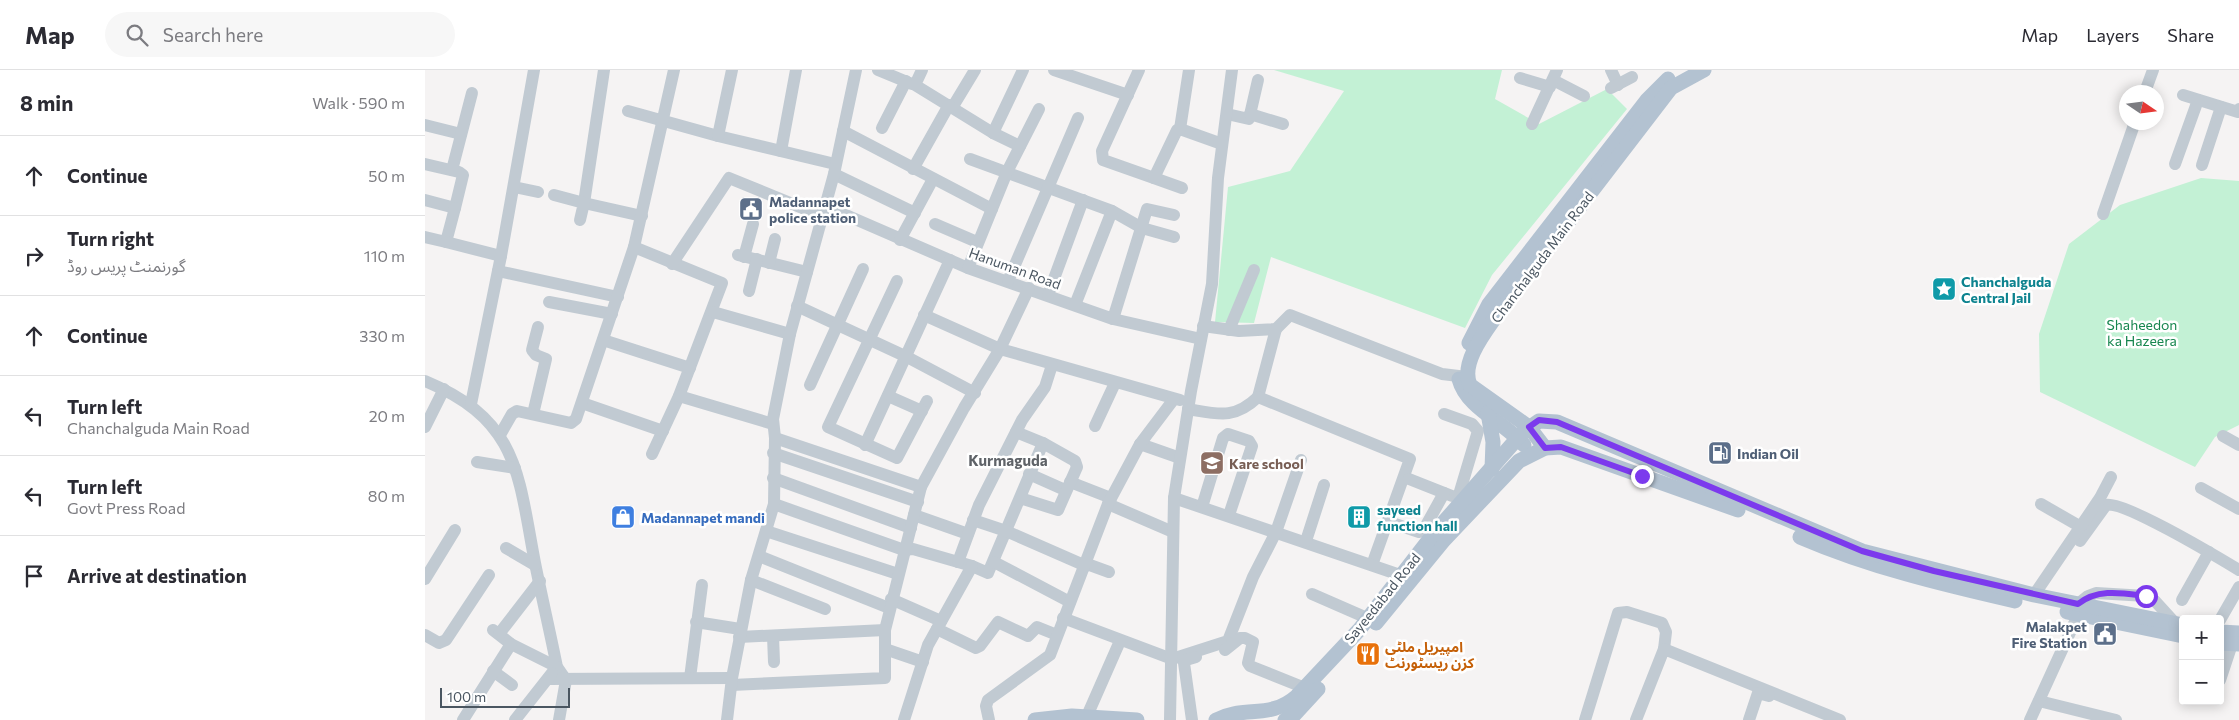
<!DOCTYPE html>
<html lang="en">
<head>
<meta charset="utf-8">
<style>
	body { margin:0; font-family:Commissioner,"Noto Sans Arabic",sans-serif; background:#f7f7f7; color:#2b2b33 }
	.controls { position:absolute; right:15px; bottom:15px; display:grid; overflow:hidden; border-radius:5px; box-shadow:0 2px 12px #0003 }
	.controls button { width:45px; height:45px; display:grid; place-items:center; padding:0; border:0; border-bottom:1px solid #e1e1e2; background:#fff; color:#2b2b33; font:25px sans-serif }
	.compass { position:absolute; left:1694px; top:15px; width:45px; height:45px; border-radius:50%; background:#fff; box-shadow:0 2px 12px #0003; rotate:103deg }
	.scale { position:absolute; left:15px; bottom:12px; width:130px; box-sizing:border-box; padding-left:5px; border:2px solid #4a5661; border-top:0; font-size:14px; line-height:18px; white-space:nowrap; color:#4a5661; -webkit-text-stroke:4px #fff; paint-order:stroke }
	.stop { position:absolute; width:15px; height:15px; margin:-11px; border:4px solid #7c3aed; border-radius:50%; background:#fff }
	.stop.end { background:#7c3aed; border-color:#fff; box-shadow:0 1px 5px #0008 }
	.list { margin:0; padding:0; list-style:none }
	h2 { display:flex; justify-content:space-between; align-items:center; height:65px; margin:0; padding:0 20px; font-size:21px }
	h2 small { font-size:16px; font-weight:400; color:#7c7c81 }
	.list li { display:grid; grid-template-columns:32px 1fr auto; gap:15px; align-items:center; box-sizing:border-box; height:80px; padding:0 20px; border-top:1px solid #e1e1e2 }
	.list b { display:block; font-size:19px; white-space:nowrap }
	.list p { margin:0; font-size:16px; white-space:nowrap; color:#7c7c81 }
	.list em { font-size:16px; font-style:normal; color:#7c7c81 }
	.icon { flex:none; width:28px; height:28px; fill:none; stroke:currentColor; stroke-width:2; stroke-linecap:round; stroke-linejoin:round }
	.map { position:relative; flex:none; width:1814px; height:650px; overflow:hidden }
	header { display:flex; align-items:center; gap:30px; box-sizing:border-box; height:70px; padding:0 25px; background:#fff; border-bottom:1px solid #e1e1e2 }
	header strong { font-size:24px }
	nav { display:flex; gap:28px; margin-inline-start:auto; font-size:18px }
	.search { width:350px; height:45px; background:#f7f7f7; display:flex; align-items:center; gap:12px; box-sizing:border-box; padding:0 18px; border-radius:28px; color:#7c7c81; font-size:19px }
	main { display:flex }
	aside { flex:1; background:#fff }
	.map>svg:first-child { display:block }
</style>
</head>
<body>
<header>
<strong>Map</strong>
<div class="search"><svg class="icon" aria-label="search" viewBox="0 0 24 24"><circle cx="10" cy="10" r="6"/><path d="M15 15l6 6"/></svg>Search here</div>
<nav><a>Map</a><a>Layers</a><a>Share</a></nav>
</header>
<main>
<aside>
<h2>8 min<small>Walk · 590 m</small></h2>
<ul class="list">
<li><svg class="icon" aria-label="ahead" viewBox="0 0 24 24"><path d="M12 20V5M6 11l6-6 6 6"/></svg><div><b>Continue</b></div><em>50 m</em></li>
<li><svg class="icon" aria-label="right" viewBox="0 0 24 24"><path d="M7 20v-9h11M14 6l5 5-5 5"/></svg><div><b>Turn right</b><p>گورنمنٹ پریس روڈ</p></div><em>110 m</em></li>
<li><svg class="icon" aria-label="ahead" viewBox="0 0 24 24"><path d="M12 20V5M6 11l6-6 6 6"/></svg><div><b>Continue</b></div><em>330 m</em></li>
<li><svg class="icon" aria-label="left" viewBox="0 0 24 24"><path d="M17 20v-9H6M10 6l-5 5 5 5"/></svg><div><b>Turn left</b><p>Chanchalguda Main Road</p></div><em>20 m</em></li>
<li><svg class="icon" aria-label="left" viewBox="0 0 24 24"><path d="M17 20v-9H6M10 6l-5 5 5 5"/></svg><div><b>Turn left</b><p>Govt Press Road</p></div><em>80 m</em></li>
<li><svg class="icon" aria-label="arrive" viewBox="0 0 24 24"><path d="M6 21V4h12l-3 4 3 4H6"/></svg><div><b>Arrive at destination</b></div></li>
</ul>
</aside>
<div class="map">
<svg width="1814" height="650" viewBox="0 0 1814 650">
	<rect width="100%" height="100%" fill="#f5f3f3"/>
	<g fill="#c3f1d5">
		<polygon points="849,0 1077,0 1070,29 1114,54 1182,19 1202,39 1067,205 1040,258 846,187 829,253 790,252 803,117 865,101 919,21"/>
		<polygon points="1776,108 1814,111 1814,355 1790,367 1770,397 1615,322 1614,264 1644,174 1695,135"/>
	</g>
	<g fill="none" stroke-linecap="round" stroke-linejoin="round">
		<g stroke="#c1cad2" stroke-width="12">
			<polyline points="179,0 159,133 217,146"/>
			<polyline points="453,0 487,14"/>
			<polyline points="497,0 490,15 568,63 595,76"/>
			<polyline points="629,0 703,25"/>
			<polyline points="714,0 677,81 678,90 729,108 752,60 755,59 797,74"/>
			<polyline points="1186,0 1193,15"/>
			<polyline points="1095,8 1125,17"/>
			<polyline points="1128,10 1159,26"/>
			<polyline points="1186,18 1207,7"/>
			<polyline points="1720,22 1728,0"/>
			<polyline points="1758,25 1813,42 1814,39"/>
			<polyline points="527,38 550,0"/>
			<polyline points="203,41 293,66 410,94"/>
			<polyline points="802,44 824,49 833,10"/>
			<polyline points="825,44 858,54"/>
			<polyline points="1107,54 1132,0"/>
			<polyline points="0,55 36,64"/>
			<polyline points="457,58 481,11"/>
			<polyline points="755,59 764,0"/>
			<polyline points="418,61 567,139"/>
			<polyline points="568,63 598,0"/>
			<polyline points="293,66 307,0"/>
			<polyline points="356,81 371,0"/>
			<polyline points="545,89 687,141 717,158 749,167"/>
			<polyline points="0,94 34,102 38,105 30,138 0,130"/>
			<polyline points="1750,94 1773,30"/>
			<polyline points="1777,95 1796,37"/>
			<polyline points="488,99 524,35"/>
			<polyline points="27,100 47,23"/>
			<polyline points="409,104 490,143"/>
			<polyline points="729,108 757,118"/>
			<polyline points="89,117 113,122"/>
			<polyline points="129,125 159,133 155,150"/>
			<polyline points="400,136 543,198 688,249 776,269"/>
			<polyline points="1678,144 1710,52"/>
			<polyline points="510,154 552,172"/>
			<polyline points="0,167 21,172 30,138"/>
			<polyline points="475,170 508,109"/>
			<polyline points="21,172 76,186"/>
			<polyline points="209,177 297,213 254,326 227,384"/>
			<polyline points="313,185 382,202"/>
			<polyline points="319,187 328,154"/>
			<polyline points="344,193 350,169"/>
			<polyline points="247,194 304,108 397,146"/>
			<polyline points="543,198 582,102 614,39"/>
			<polyline points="73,201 193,227"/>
			<polyline points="472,211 403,357 472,388 502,331"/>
			<polyline points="583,211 653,48"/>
			<polyline points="324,221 332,189"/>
			<polyline points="623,225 658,130"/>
			<polyline points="124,232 187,244"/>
			<polyline points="650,235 687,141"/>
			<polyline points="372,236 482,287 550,323"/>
			<polyline points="288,242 365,264"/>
			<polyline points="499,245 575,279 755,330"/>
			<polyline points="688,249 722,139 749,145"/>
			<polyline points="778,256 814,261 851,259 865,245 1017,304 1042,307"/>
			<polyline points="804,260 829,200"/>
			<polyline points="178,270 265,298"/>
			<path d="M 0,311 C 94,350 93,404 110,493 C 117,528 125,562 132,597 L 141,610 L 134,650"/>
			<polyline points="385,315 438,199"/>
			<polyline points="254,326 348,354"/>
			<polyline points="463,326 497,341"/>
			<polyline points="833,327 851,259"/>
			<polyline points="157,333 238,361"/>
			<polyline points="46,334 76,186 109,0"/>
			<path d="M 763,339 C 793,344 809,350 833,327 L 985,389 L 947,495"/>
			<polyline points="108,344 121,289 111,285 107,280 113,257"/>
			<polyline points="1019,344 1047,354 1053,361 1033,428"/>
			<polyline points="670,356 690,313"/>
			<polyline points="0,357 19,319"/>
			<polyline points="591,362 618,373"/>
			<polyline points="75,365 87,344 92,341 146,353 151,349 209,177 249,0"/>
			<polyline points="1798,366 1814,375"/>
			<polyline points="350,368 496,417"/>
			<polyline points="715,374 755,388"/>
			<polyline points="440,375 525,190"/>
			<polyline points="348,383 493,432"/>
			<polyline points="52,392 90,398"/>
			<polyline points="604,404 640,420"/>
			<polyline points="348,408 486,458"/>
			<polyline points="984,409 1027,426"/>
			<polyline points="645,412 686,428"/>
			<polyline points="1776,418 1814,439"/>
			<polyline points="749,428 975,505"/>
			<polyline points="349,434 479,480 488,479 547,496 563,503 618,373 650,391 652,397 633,440 595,428"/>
			<polyline points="683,434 748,462"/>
			<polyline points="1616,434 1656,457"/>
			<polyline points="777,437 798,368 803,364 824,371 827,376 804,445"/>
			<polyline points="489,445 543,464"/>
			<polyline points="548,450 581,461 661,496"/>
			<polyline points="967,453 994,462 998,461 1019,423"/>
			<polyline points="341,461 473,504"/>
			<polyline points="881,471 899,415"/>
			<path d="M 1655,471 L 1681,435 C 1698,430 1794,488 1814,500"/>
			<polyline points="81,478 110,495"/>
			<polyline points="334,486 464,538"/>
			<polyline points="533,492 554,435 597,350 620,317 627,295"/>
			<polyline points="569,492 645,532"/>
			<polyline points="662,494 684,502"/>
			<polyline points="0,509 30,460"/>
			<polyline points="326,510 400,539"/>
			<polyline points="887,524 942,548"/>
			<polyline points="1609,525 1675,428 1686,407"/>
			<polyline points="466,529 516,551"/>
			<polyline points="1757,530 1784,482"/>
			<polyline points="1653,534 1663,526 1671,523 1721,526 1730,531 1750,553"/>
			<polyline points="638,548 747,589 803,571 828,507 851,462 876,390"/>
			<polyline points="1795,550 1814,517"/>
			<polyline points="271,552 315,559"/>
			<polyline points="512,559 551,578 555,576 573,552 603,566 612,557 632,565"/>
			<polyline points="68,560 86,574 132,597"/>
			<polyline points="74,564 115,511"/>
			<polyline points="0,565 14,573 21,570 64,505"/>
			<polyline points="348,566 349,592"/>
			<polyline points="314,567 460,560"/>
			<polyline points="460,579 498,592"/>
			<polyline points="800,580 815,568 820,568 828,572 823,593 825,596 880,618"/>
			<polyline points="68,601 87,615"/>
			<polyline points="265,608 277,515"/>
			<polyline points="123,609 307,608"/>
			<polyline points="1795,610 1807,574"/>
			<polyline points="307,615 460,608 460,560 496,417 539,338 575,279 604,218"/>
			<polyline points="1614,631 1691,650"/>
			<polyline points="662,646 695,571"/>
			<polyline points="38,650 86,574"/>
			<polyline points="90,650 127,603"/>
			<polyline points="302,650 307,608 326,510 349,434 350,368 348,349 365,264 409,104 431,0"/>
			<polyline points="479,650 503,575 547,496"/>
			<polyline points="564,650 561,636 563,630 625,585 683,434 715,374 749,329"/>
			<polyline points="745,650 749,428 766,321 787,214 793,108 807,0"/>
			<polyline points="767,650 759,593 761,590 771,587"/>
			<polyline points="1160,650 1193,543 1202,542 1237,553 1241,562 1239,579"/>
			<polyline points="1211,650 1239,579 1415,650"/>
			<polyline points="1324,650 1333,623 1344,626"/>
			<polyline points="1605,650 1653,545"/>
		</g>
		<g stroke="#b3c2d1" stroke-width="15">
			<polyline points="1044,273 1064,234 1222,30 1243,9"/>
			<path d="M 1034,309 C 1042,339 1080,352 1099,375"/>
			<polyline points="1063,343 1068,372 1067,399"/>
			<path d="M 1120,378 L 1104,357 L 1045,315 C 1035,292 1061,261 1074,242 L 1246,18 L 1279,0"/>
			<path d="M 1375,467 C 1445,497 1516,514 1590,531"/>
			<polyline points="1642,542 1758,566"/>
			<polyline points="951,553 1019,470 1094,391 1120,378 1136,377 1313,440"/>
			<polyline points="1795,562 1814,563"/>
			<polyline points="1795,573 1814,574"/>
			<polyline points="610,650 647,646 712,650"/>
			<path d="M 791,650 C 819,635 845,650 872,626 L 934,560 L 1010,462 L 1098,362 L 1114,351 L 1132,352 L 1437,481 L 1609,525 L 1758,555"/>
			<polyline points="860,650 869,645 893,619"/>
		</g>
	</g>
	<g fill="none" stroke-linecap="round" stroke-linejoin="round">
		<path stroke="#7c3aed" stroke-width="6" d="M 1217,406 L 1136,377 L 1120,378 L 1104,357 L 1114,350 L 1132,352 L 1437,481 L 1509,501 L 1653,534 C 1673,518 1697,523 1721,526"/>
	</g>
	<defs>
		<symbol id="civic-square" viewBox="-11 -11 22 22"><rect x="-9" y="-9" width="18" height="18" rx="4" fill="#5c6f8a" stroke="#fff"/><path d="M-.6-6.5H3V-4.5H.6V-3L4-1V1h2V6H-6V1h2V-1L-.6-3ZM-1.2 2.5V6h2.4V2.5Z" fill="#fff"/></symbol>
		<symbol id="sight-square" viewBox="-11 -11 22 22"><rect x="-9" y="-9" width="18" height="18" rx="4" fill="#0f9aa8" stroke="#fff"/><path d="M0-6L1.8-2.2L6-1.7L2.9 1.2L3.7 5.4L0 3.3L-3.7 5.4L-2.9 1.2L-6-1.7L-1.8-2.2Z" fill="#fff"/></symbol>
		<symbol id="fuel-square" viewBox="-11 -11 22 22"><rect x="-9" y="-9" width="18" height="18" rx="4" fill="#5c6f8a" stroke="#fff"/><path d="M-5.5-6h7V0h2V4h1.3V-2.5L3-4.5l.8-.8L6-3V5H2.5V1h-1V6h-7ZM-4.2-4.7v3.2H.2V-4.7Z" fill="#fff"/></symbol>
		<symbol id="school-square" viewBox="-11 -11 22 22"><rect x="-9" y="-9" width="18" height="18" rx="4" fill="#8d6e63" stroke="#fff"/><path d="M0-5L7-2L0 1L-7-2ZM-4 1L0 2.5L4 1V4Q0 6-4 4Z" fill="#fff"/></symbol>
		<symbol id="shop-square" viewBox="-11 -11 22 22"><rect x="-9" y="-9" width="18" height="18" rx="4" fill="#3f7fe0" stroke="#fff"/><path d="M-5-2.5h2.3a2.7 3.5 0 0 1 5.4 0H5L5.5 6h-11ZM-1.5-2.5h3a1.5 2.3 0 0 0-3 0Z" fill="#fff"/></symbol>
		<symbol id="building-square" viewBox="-11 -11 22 22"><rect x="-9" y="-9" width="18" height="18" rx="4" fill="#0f9aa8" stroke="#fff"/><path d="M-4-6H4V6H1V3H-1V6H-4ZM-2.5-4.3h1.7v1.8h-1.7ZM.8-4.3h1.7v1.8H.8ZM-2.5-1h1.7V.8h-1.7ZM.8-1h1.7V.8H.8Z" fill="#fff"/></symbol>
		<symbol id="restaurant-square" viewBox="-11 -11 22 22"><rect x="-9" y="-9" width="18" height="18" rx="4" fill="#e8710a" stroke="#fff"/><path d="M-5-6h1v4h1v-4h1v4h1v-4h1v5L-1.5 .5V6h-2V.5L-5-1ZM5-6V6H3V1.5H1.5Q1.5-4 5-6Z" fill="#fff"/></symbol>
	</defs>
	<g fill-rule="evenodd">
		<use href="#civic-square" x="312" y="125" width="28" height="28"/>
		<use href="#sight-square" x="1505" y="205" width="28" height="28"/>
		<use href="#fuel-square" x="1281" y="369" width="28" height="28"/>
		<use href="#school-square" x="773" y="379" width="28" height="28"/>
		<use href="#shop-square" x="184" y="433" width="28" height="28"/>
		<use href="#building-square" x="920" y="433" width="28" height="28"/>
		<use href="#civic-square" x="1666" y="550" width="28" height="28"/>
		<use href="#restaurant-square" x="929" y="570" width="28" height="28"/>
	</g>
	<g text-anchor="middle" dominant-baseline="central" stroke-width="5" stroke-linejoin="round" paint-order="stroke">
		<g font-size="14" font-weight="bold" fill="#4e5e75" stroke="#fff" text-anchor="start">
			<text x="344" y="131">Madannapet<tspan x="344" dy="16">police station</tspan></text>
			<text x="1312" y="383">Indian Oil</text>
			<text x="1662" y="556" text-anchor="end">Malakpet<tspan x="1662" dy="16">Fire Station</tspan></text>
		</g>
		<g font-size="14" fill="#4a5661" stroke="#fff">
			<text transform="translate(1117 187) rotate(-53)">Chanchalguda Main Road</text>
			<text transform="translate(590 198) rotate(20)">Hanuman Road</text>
			<text transform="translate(957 528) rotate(-51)">Sayeedabad Road</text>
		</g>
		<g font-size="14" font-weight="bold" fill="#0d838f" stroke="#fff" text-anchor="start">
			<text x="1536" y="211">Chanchalguda<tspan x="1536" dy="16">Central Jail</tspan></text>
			<text x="952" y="439">sayeed<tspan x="952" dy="16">function hall</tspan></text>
		</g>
		<g font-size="14" fill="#17864f" stroke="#fff">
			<text x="1717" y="254">Shaheedon<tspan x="1717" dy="16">ka Hazeera</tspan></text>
		</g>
		<g font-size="14" font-weight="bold" fill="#785e54" stroke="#fff" text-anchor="start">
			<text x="804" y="393">Kare school</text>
		</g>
		<g font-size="14" font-weight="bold" fill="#366cbe" stroke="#fff" text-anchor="start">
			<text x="216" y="447">Madannapet mandi</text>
		</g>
		<g font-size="14" font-weight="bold" fill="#c56008" stroke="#fff" text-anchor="start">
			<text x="960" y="576">امپیریل ملٹی<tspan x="960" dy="16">کزن ریسٹورنٹ</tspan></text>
		</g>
		<g font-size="15" font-weight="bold" fill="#5f6368" stroke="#fff">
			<text x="583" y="390">Kurmaguda</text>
		</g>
	</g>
</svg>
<div class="controls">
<button>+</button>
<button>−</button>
</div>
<svg class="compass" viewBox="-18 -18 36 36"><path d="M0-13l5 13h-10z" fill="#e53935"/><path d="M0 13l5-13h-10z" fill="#7c7c81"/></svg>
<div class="scale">100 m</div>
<div class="stop" style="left:1721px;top:526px"></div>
<div class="stop end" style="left:1217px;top:406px"></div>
</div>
</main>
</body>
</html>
